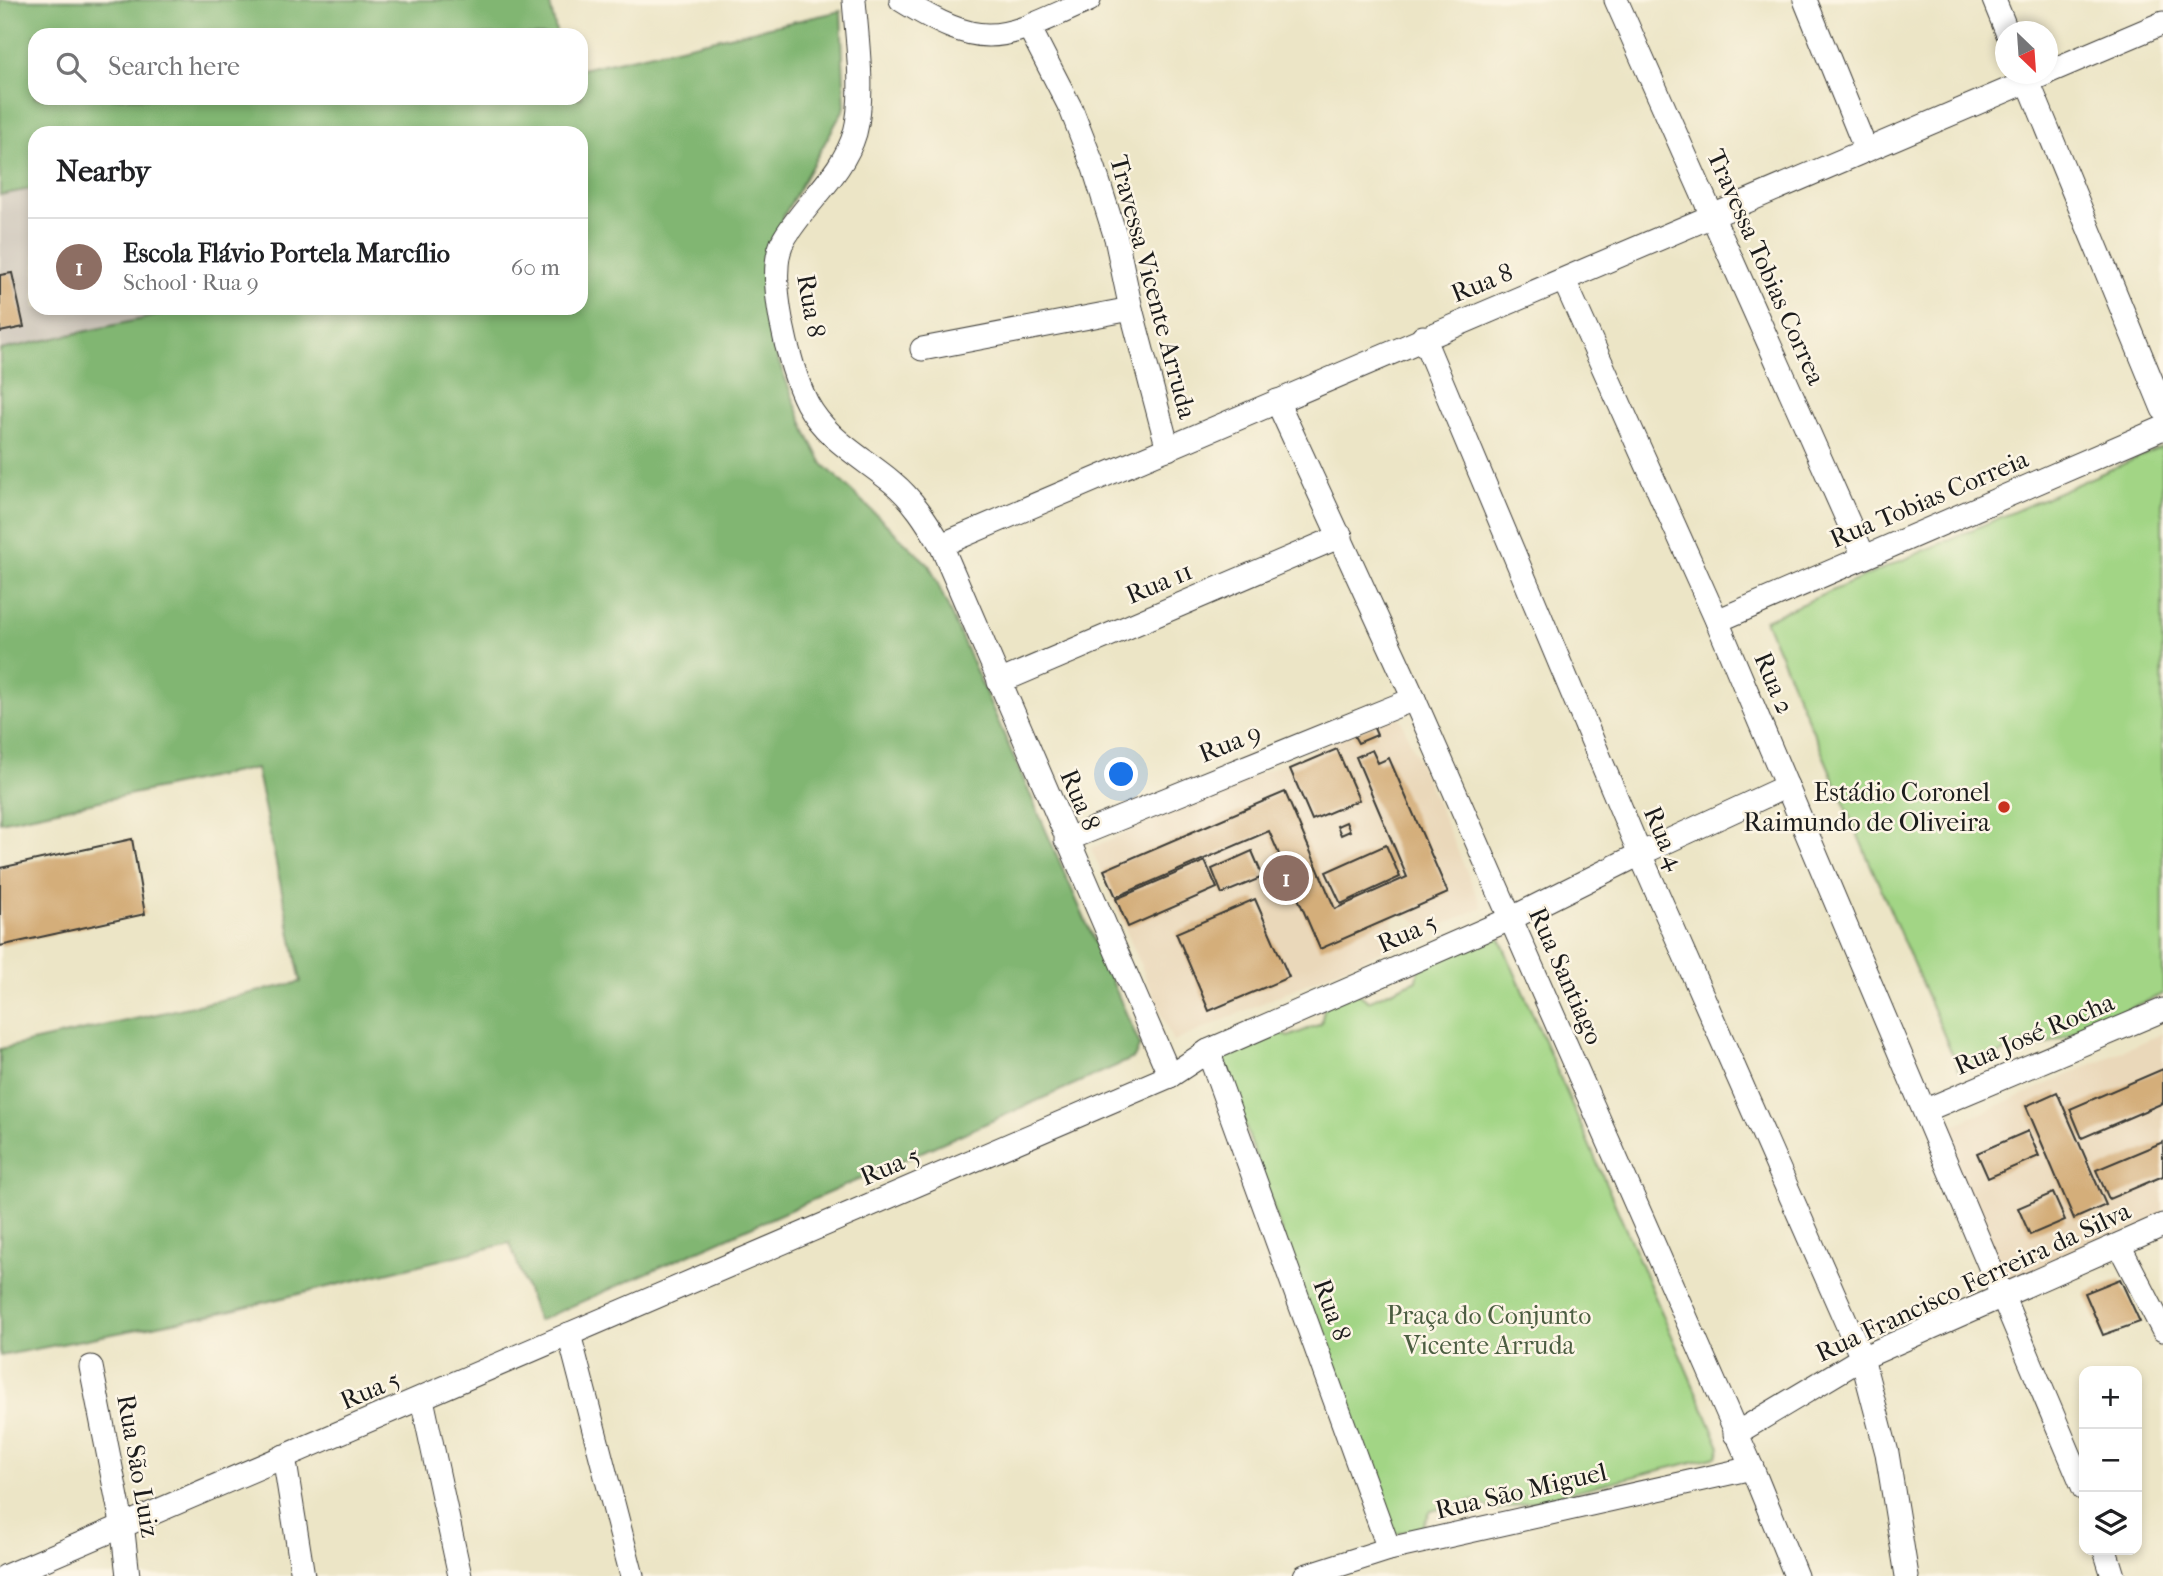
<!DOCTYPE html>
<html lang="en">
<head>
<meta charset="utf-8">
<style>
	body { margin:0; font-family:"IM FELL French Canon",serif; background:#f6f6f6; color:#202124 }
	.controls { position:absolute; right:21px; bottom:21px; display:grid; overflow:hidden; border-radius:14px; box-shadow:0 4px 10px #0003 }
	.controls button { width:63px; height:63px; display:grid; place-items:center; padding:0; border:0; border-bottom:2px solid #e0e0e0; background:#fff; color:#202124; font:35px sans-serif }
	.compass { position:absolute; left:1995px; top:21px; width:63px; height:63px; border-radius:50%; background:#fff; box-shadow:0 4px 10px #0003; rotate:155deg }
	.you { position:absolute; left:1122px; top:775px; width:24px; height:24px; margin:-18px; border:5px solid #fff; border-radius:50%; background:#1a73e8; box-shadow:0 0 0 10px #1a73e833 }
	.badge { display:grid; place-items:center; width:46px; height:46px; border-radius:50%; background:#2563eb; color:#fff; font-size:23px; font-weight:700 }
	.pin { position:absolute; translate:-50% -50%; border:4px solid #fff; box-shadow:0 2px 7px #0006 }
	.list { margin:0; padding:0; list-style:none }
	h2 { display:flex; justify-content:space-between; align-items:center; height:91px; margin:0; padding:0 28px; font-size:30px }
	h2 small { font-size:23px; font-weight:400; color:#757577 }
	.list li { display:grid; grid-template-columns:46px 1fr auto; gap:21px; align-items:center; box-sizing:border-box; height:98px; padding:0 28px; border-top:2px solid #e0e0e0 }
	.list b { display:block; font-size:26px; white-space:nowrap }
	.list p { margin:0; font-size:23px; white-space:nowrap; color:#757577 }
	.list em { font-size:23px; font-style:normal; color:#757577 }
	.icon { flex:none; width:38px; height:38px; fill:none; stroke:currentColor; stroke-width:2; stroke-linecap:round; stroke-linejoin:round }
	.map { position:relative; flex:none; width:2163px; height:1576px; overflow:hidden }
	.search { position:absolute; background:#fff; box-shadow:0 4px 10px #0003; left:28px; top:28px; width:560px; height:77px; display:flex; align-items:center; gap:18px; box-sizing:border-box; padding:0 24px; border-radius:21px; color:#757577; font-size:26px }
	.panel { position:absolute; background:#fff; box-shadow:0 4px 10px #0003; left:28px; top:126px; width:560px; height:189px; border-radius:21px }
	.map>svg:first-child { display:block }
</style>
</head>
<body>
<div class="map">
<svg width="2163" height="1576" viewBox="0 0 2163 1576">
	<rect width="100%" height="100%" fill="#fcf5e5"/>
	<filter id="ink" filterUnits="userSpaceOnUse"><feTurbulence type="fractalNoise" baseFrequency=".0143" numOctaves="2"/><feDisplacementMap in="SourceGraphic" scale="14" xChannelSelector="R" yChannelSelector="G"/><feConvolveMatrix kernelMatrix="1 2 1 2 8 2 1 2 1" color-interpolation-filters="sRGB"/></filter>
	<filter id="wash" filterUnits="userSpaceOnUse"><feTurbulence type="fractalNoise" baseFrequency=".00686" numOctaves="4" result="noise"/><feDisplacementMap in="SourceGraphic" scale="28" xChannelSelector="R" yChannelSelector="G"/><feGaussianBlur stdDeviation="1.57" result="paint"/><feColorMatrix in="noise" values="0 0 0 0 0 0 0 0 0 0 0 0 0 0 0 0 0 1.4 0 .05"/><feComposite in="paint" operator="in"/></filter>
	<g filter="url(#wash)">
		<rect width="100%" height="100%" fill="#ece5c6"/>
		<g fill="#ead8ba">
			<polygon points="1398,713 1482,907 1429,931 1405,913 1399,915 1393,919 1391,947 1173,1042 1091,848"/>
			<polygon points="2163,1033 2163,1230 2010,1296 1938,1132"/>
		</g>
		<polygon fill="#cac3b8" points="35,188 35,308 169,308 170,313 0,350 0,195"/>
		<g fill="#a2d585" stroke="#5f7850" stroke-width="2">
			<polygon points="2162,447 2163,994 2041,1047 2037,1038 1960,1072 1765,620"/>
			<polygon points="1498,934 1720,1447 1717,1456 1494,1511 1477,1500 1431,1511 1422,1527 1390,1536 1384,1532 1219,1049 1272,1027 1288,1037 1321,1024 1325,1004 1355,991 1368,1001 1417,980 1420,963"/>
		</g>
		<polygon fill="#81b672" stroke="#4e6947" stroke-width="2" points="0,0 549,0 557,35 35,35 35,98 581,98 581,69 841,11 845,107 783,217 762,275 771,342 808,436 823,464 930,566 1140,1045 1134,1058 538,1321 510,1243 220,1313 0,1356 0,1049 301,982 256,768 0,822 0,350 170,313 169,308 581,308 581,133 35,133 35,188 0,195"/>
		<g id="blocks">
			<g fill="#d4ae7a">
				<polygon points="12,273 24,327 0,332 0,275"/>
				<polygon points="1373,726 1377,735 1358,743 1353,734"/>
				<polygon points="1337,749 1359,800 1312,820 1290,769"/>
				<polygon points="1372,750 1378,763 1389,758 1448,893 1320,949 1269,831 1116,897 1104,870 1285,792 1335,909 1407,877 1356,757"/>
				<polygon points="1346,822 1350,831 1341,835 1337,826"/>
				<polygon points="132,839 145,914 0,946 0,868"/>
				<polygon points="1386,845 1400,877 1341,904 1326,872"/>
				<polygon points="1252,851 1263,877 1222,894 1212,869"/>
				<polygon points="1205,861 1217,888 1128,927 1116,899"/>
				<polygon points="1255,899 1289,977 1209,1011 1176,933"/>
				<polygon points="2163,1069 2163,1103 2082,1138 2070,1109"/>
				<polygon points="2057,1092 2106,1205 2074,1219 2026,1106"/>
				<polygon points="2028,1131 2039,1156 1988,1178 1977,1153"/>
				<polygon points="2163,1142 2163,1176 2109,1199 2096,1170"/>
				<polygon points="2053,1193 2065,1220 2030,1235 2018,1208"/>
				<polygon points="2120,1279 2140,1322 2103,1335 2085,1293"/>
			</g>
		</g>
	</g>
	<g filter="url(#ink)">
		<use href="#blocks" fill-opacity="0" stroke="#3b3a36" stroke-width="2"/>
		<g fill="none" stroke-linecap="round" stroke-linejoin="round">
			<defs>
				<g id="street">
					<path d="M 854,0 C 857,39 865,95 855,133 C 843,174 805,203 784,239 C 764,273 789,368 807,403 C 826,439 862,457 892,482 C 913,499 927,522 941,545 L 1170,1076"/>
					<path d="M 901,0 C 988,54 1001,39 1089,0"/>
					<polyline points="1616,0 1864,557"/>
					<polyline points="1805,0 1866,150"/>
					<polyline points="1994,0 2007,32"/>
					<polyline points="1029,27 1071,109 1094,168 1116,238 1131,309 1168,449"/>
					<polyline points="2048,72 2163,23"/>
					<polyline points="2025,74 2163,409"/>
					<polyline points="1564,280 1717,621 2084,1489"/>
					<polyline points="1423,337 1640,854 1862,1358 1887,1453 1907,1576"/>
					<polyline points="922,349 1131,309"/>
					<polyline points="1277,401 1414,699 1752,1468 1796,1576"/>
					<polyline points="941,545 2045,74"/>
					<polyline points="1717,621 2163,428"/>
					<polyline points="999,682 1341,536"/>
					<polyline points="1066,840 1414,699"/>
					<polyline points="1208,1051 1389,1549"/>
					<polyline points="1926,1110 2163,1010"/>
					<polyline points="2119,1245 2163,1330"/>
					<polyline points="569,1334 632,1576"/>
					<polyline points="91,1367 122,1523 128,1576"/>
					<polyline points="422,1399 460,1576"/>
					<polyline points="1735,1434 1862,1358 2163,1225"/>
					<polyline points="284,1456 303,1576"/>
					<polyline points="2105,1550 2113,1576"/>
					<polyline points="6,1576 1170,1076 1208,1051 1510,919 1640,854 1787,786"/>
					<polyline points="1305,1576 1389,1549 1752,1468"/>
				</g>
			</defs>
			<use href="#street" stroke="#3b3a36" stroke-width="25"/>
			<use href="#street" stroke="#fff" stroke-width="23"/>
		</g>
	</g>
	<circle fill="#c8321e" stroke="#fcf5e5" stroke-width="2.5" cx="2004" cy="807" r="7"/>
	<g text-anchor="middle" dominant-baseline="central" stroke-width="5" stroke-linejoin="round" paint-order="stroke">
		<g font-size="26" fill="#1c1c1c" stroke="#fcf5e5">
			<text transform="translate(1766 267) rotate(66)">Travessa Tobias Correa</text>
			<text transform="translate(1482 283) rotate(-22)">Rua 8</text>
			<text transform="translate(1153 287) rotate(75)">Travessa Vicente Arruda</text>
			<text transform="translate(811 306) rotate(80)">Rua 8</text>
			<text transform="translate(1929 499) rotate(-23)">Rua Tobias Correia</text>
			<text transform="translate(1159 583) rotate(-23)">Rua 11</text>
			<text transform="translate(1774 683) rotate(67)">Rua 2</text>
			<text transform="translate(1230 743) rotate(-22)">Rua 9</text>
			<text transform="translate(1080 800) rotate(67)">Rua 8</text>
			<text transform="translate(1664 838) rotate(67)">Rua 4</text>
			<text transform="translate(1407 933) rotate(-24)">Rua 5</text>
			<text transform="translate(1566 976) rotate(66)">Rua Santiago</text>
			<text transform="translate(2034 1034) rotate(-23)">Rua José Rocha</text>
			<text transform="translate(890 1166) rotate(-23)">Rua 5</text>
			<text transform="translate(1973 1282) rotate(-25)">Rua Francisco Ferreira da Silva</text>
			<text transform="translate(1332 1310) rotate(70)">Rua 8</text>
			<text transform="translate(370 1390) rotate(-23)">Rua 5</text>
			<text transform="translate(138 1466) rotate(80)">Rua São Luiz</text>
			<text transform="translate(1521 1491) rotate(-13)">Rua São Miguel</text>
		</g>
		<g font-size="26" fill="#1c1c1c" stroke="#fcf5e5" text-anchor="end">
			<text x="1990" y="792">Estádio Coronel<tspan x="1990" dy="30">Raimundo de Oliveira</tspan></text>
		</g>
		<g font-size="26" fill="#4b5d41" stroke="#fcf5e5">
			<text x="1489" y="1315">Praça do Conjunto<tspan x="1489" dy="30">Vicente Arruda</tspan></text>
		</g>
	</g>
</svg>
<div class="controls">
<button>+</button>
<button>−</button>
<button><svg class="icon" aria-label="layers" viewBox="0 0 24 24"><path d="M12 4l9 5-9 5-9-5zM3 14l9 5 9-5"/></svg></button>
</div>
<svg class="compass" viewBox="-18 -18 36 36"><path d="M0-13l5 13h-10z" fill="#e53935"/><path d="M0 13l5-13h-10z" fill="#757577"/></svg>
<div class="you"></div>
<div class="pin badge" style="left:1286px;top:878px;background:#8d6e63">1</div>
<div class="search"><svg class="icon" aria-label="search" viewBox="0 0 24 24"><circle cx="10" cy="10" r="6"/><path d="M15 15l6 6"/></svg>Search here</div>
<section class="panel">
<h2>Nearby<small></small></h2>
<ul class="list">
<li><span class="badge" style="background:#8d6e63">1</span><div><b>Escola Flávio Portela Marcílio</b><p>School · Rua 9</p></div><em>60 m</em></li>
</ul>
</section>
</div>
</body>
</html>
